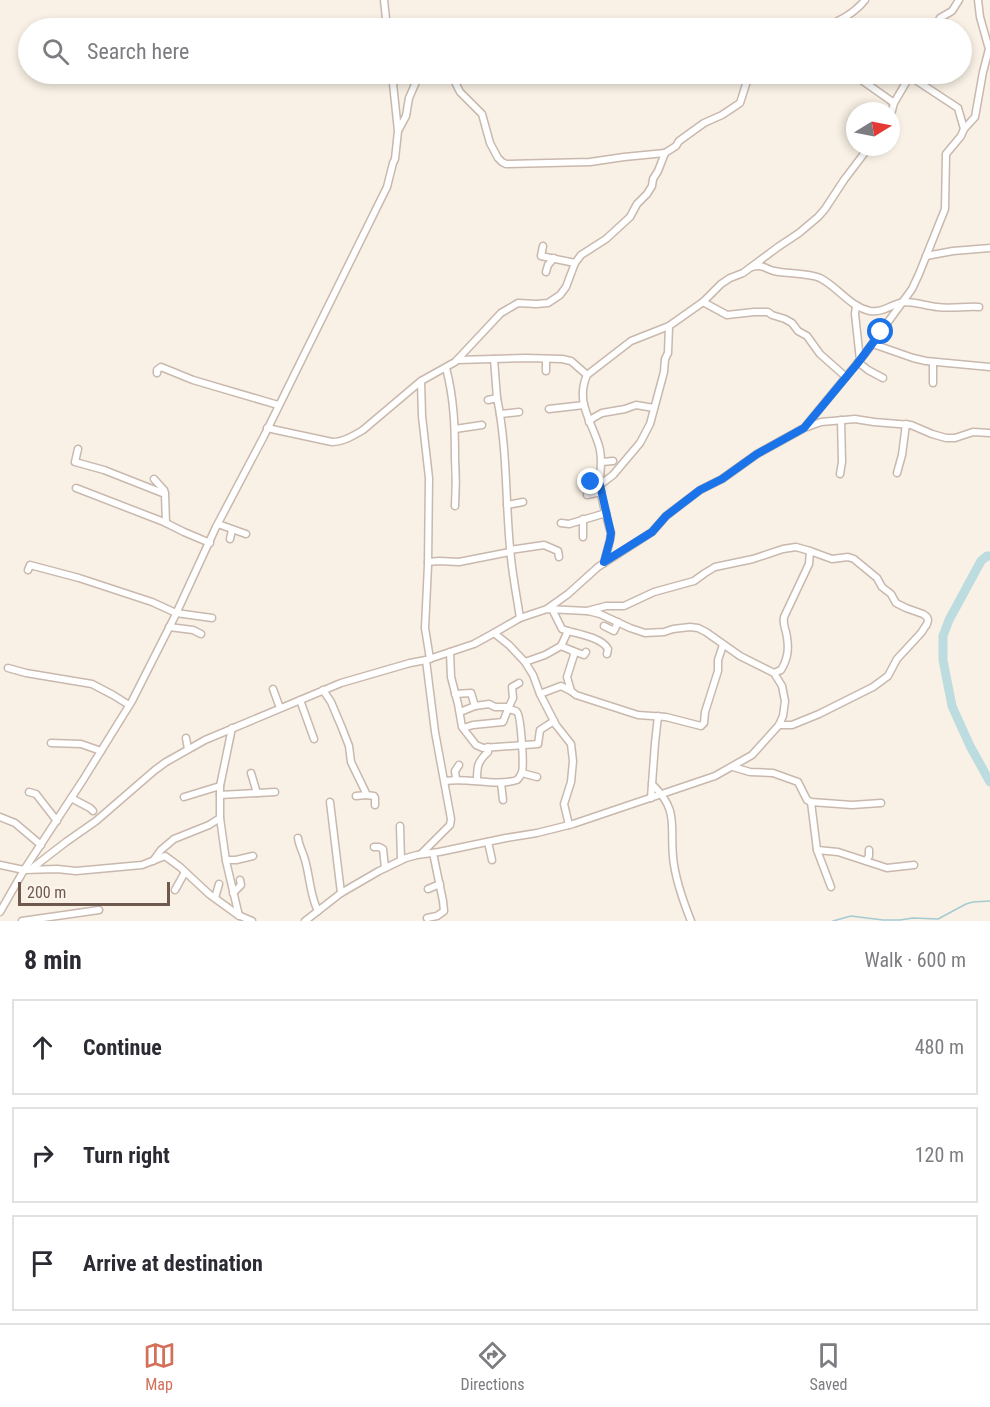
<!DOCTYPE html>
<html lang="en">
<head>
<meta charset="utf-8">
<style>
	body { margin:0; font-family:"Roboto Condensed",sans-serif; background:#f7f7f7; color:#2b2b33 }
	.compass { position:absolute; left:846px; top:102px; width:54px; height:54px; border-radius:50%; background:#fff; box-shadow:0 3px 9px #0003; rotate:80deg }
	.scale { position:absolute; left:18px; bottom:15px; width:152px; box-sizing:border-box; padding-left:6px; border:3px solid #6f584e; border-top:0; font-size:16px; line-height:21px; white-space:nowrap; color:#6f584e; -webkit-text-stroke:4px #fcf5eb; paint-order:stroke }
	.stop { position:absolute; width:18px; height:18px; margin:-14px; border:4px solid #1a73e8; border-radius:50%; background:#fff }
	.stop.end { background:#1a73e8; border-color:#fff; box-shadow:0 2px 6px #0008 }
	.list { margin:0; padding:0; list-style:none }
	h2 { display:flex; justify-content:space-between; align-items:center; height:78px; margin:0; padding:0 24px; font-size:26px }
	h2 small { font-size:20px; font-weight:400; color:#7c7c81 }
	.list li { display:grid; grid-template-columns:39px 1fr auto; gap:18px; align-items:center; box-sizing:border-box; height:96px; margin:0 12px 12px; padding:0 12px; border:2px solid #e1e1e2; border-radius:0px }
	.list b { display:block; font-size:22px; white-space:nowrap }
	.list em { font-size:20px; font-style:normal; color:#7c7c81 }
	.icon { flex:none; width:33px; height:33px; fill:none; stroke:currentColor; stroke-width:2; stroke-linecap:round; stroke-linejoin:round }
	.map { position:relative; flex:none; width:990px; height:921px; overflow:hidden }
	.search { position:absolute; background:#fff; box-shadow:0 3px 9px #0003; left:18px; right:18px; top:18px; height:66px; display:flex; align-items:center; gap:15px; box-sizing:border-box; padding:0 21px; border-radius:33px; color:#7c7c81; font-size:22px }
	.sheet { height:402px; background:#fff }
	nav { display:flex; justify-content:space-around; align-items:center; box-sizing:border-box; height:84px; border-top:2px solid #e1e1e2; background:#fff; font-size:16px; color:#7c7c81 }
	nav a { display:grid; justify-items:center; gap:3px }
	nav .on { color:#d47059 }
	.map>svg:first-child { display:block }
</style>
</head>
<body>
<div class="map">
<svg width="990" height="921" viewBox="0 0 990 921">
	<rect width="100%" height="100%" fill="#f9f1e5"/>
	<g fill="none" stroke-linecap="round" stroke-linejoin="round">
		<polyline stroke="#a4cbd1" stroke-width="1.5" points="833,921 851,916 883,920 900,920 913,918 938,919 966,904 973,902 990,901"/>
		<polyline stroke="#bcdce0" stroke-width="9" points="990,556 987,556 981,561 949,620 943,636 943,660 952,706 970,746 990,782"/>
		<defs>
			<g id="street">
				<polyline points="384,0 387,28"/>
				<path d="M 823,28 C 839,21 854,14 865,0"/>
				<polyline points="934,28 940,18 952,11 959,0"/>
				<polyline points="451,74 460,92 482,114 490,143 498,158 502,162 506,164 590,162 624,157 665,153"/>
				<polyline points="853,74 894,103"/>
				<polyline points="911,77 958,108 964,129"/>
				<polyline points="891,114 894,103 911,74"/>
				<polyline points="399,129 406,116 409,98 416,82 419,74"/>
				<polyline points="543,246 541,256 575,263"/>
				<polyline points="926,256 953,251 990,248"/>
				<path d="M 752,267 C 764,264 765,269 774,271 C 787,274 808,273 820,278 C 838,287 850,307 870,311 C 885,313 892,303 905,302 C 917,302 926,306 937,307 C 951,309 966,306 979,307"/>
				<polyline points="546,272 548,265 554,258"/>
				<polyline points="703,302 727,315 754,312 768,312 772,315 785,319 792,323 798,331 807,336 820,354 846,377"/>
				<polyline points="856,306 855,314 860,360"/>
				<polyline points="873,344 913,358 926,361 990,367"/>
				<polyline points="494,359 497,398"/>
				<polyline points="546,359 546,371"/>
				<polyline points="457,360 526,358 562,359 571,361 587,375"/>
				<polyline points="858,362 868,370 883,378"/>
				<path d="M 446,368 C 454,398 455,427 455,458 C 456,474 456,490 455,506"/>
				<polyline points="157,373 157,370 161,367 193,380 278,405"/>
				<polyline points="421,381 422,416 429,478 428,565 425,628 430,659"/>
				<polyline points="933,383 933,362"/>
				<path d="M 488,400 L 497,398 C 508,451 505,505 511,558 C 513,578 517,598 520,618"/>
				<polyline points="549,409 584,405"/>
				<polyline points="500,414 519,412"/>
				<polyline points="589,422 593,418 602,413 625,409 636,405 654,408"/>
				<polyline points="807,427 821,422 855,419 874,422 911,425 932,434 946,438 955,438 973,432 990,433"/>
				<path d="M 267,428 L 332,442 C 343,442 353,436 363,430 L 421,381 L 455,362 L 501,313 L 518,303 L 536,304 L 548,303 L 560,295 L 566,287 L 575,263 L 581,255 L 606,239 L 630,217 L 637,204 L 647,194 L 652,186 L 653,179 L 658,171 L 665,153 L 676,146 L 679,141 L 704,123 L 722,115 L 740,103 L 748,78 L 751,74"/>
				<polyline points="455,429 482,425"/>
				<polyline points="78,449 75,462 104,470 165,494 166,523"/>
				<polyline points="602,462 613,461"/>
				<polyline points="897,473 902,455 906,424"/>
				<polyline points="840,474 842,462 841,420"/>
				<polyline points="154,479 164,490 165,493"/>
				<polyline points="588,482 600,485 613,475 640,443 650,424 664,372 665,359 668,353 669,326"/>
				<polyline points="76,488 164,522 184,532 210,543"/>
				<polyline points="587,495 601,492"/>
				<polyline points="507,505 523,502"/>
				<polyline points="583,519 583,537"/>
				<polyline points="561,523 569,524 606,513"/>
				<polyline points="218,524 246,534"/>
				<polyline points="230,539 232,530"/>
				<polyline points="510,550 544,545 558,551 559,557"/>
				<polyline points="428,562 439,561 459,562 510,552"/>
				<path d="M 604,563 L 610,540 L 611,533 C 607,519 600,497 600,483 C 600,470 603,459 599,446 C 592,422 575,402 587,375 L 631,341 L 669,326 L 703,302 L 721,284 L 730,278 L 743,273 L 778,247 L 799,233 L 818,217 L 825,209 L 844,180 L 869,147"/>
				<polyline points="28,570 30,565 79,578 152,602 176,613 212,618"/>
				<polyline points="547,609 568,594 598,567 652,532 666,516 700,490 722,479 757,454 804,428 864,355 912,289 919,274 945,209 946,154 961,136 964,129 975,117 983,72 989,49 980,17 978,0"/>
				<polyline points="604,626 614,631 618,622"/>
				<polyline points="169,627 193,630 201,634"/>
				<path d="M 568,631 C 580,634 602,638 608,649 L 607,654"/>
				<polyline points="494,633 509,645 525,662 533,675 540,694 556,725 571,744 573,761 571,782 564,804 569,825"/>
				<polyline points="561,646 573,651 574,655 567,677 571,691"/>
				<polyline points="573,651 584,655 586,652"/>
				<polyline points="450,652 451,677 458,704 462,727 476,745 483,748 538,744 540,730 554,721"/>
				<polyline points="525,662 545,655 561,646 568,631 562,629 552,609"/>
				<polyline points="8,668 26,673 92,684 113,695 129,705"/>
				<path d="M 774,673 L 781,670 C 789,657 789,646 786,632 C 784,626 783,622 784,617 L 809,564 L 810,551"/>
				<polyline points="273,689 280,708"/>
				<polyline points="323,690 331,702 342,728 349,746 351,762 366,793 366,795 356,796"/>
				<polyline points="455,694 471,693 475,706 460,712"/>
				<polyline points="540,694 561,686 571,691 576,695 638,715 666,717 701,726 704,723 705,712 718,671 718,660 723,645"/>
				<polyline points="300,700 314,739"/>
				<polyline points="475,706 489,704 495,707 509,707"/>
				<polyline points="232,728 220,786 220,818 226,861 239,916"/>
				<polyline points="463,728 473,725 503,722 508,709"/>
				<polyline points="186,738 188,749"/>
				<polyline points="51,743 81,744 101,751"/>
				<polyline points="733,767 750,772 773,773 798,782 807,800 811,802 852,805 881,803"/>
				<polyline points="251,773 257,793"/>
				<polyline points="522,773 537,777"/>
				<polyline points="456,779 455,771 459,765"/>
				<path d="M 445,781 C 469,777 494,787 517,780 C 519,778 521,775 522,772 C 524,765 521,716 517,712 C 515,710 511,710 508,709 L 513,698 L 512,687 L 519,683"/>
				<path d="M 477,781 C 477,767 477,762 488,752 L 488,747"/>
				<polyline points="501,783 503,800"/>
				<path d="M 652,784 C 679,811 670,823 673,857 C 675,879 683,901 691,921"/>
				<polyline points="29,792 36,794 57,821"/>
				<polyline points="220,795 275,792"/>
				<polyline points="366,795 374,796 375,798 375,805"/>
				<polyline points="184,797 220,786"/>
				<polyline points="71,798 90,808 93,811"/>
				<polyline points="651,798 655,743 658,716"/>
				<polyline points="330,802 341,893"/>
				<polyline points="811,802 817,850 831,887"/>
				<polyline points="0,817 15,823 41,845"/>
				<polyline points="400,826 401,860"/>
				<path d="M 298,838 C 299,846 303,852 305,860 C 310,877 310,896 318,911"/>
				<polyline points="488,842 492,860"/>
				<polyline points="374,847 379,847 383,849 385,868"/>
				<polyline points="817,850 838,852 887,868 914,865"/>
				<polyline points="421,854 450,825 451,819 435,732 426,660"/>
				<polyline points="226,860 236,860 253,856"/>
				<polyline points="153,861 161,850 174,839 209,825 220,818"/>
				<polyline points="866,861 869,856 869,850"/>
				<polyline points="0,865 24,870 57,869 76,871 142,865 165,856 180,867 209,894 238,915 252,921"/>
				<polyline points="31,869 66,842 96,821 155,770 166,762 205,740 341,683 410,663 426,660 474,644 494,633 520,618 547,609 587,611 606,606 624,606 654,592 694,581 705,573 715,567 753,559 783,549 796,547 810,551 832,559 848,557 854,559 877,578 882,587 891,594 896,603 906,608 923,614 927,617 928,620 927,624 921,633 897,659 888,676 873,687 819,714 792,725 779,725"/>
				<polyline points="428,889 440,884"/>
				<polyline points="175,890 185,872"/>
				<polyline points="233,893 241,885 240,880"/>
				<polyline points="215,898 219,884"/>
				<polyline points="0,912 24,870 83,780 132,701 175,616 216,527 264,436 387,187 393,163 395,159 398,131 392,74"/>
				<polyline points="427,918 437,916 444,911 443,901 433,853"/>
				<polyline points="22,921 99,910"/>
				<polyline points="305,921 341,893 379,871 406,858 417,855 439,852 506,838 537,833 573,824 715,776 752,755 779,725 783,716 785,701 782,686 774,673 740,656 706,632 698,628 690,627 673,629 664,632 645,633 630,628 600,614 588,611"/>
			</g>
		</defs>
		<use href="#street" stroke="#c9b8ad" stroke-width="9"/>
		<use href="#street" stroke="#fff" stroke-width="6"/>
	</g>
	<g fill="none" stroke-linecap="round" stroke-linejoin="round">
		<polyline stroke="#1a73e8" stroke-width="8" points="591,482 600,485 611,533 610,540 604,562 652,532 666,516 700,490 722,479 757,454 804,428 857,364 881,332"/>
	</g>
</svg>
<svg class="compass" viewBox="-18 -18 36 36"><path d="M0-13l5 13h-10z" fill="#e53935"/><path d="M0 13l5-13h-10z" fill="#7c7c81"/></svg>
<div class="scale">200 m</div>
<div class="stop" style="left:881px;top:332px"></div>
<div class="stop end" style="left:591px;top:482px"></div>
<div class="search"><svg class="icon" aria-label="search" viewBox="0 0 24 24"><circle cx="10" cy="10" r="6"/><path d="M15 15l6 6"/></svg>Search here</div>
</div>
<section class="sheet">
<h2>8 min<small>Walk · 600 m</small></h2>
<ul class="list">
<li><svg class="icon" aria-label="ahead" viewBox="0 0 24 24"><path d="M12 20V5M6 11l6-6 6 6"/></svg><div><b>Continue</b></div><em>480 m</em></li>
<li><svg class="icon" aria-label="right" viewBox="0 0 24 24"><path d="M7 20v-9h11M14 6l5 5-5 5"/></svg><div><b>Turn right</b></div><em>120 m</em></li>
<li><svg class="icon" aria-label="arrive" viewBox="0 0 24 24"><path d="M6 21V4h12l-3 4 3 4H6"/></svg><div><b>Arrive at destination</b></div></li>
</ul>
</section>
<nav>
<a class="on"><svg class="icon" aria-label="map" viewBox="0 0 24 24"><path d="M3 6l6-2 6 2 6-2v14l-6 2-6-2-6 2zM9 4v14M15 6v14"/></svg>Map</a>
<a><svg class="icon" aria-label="directions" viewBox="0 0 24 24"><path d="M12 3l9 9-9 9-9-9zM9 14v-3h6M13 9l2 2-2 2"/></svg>Directions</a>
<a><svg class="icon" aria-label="saved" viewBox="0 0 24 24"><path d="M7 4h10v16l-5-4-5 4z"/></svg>Saved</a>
</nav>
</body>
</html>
